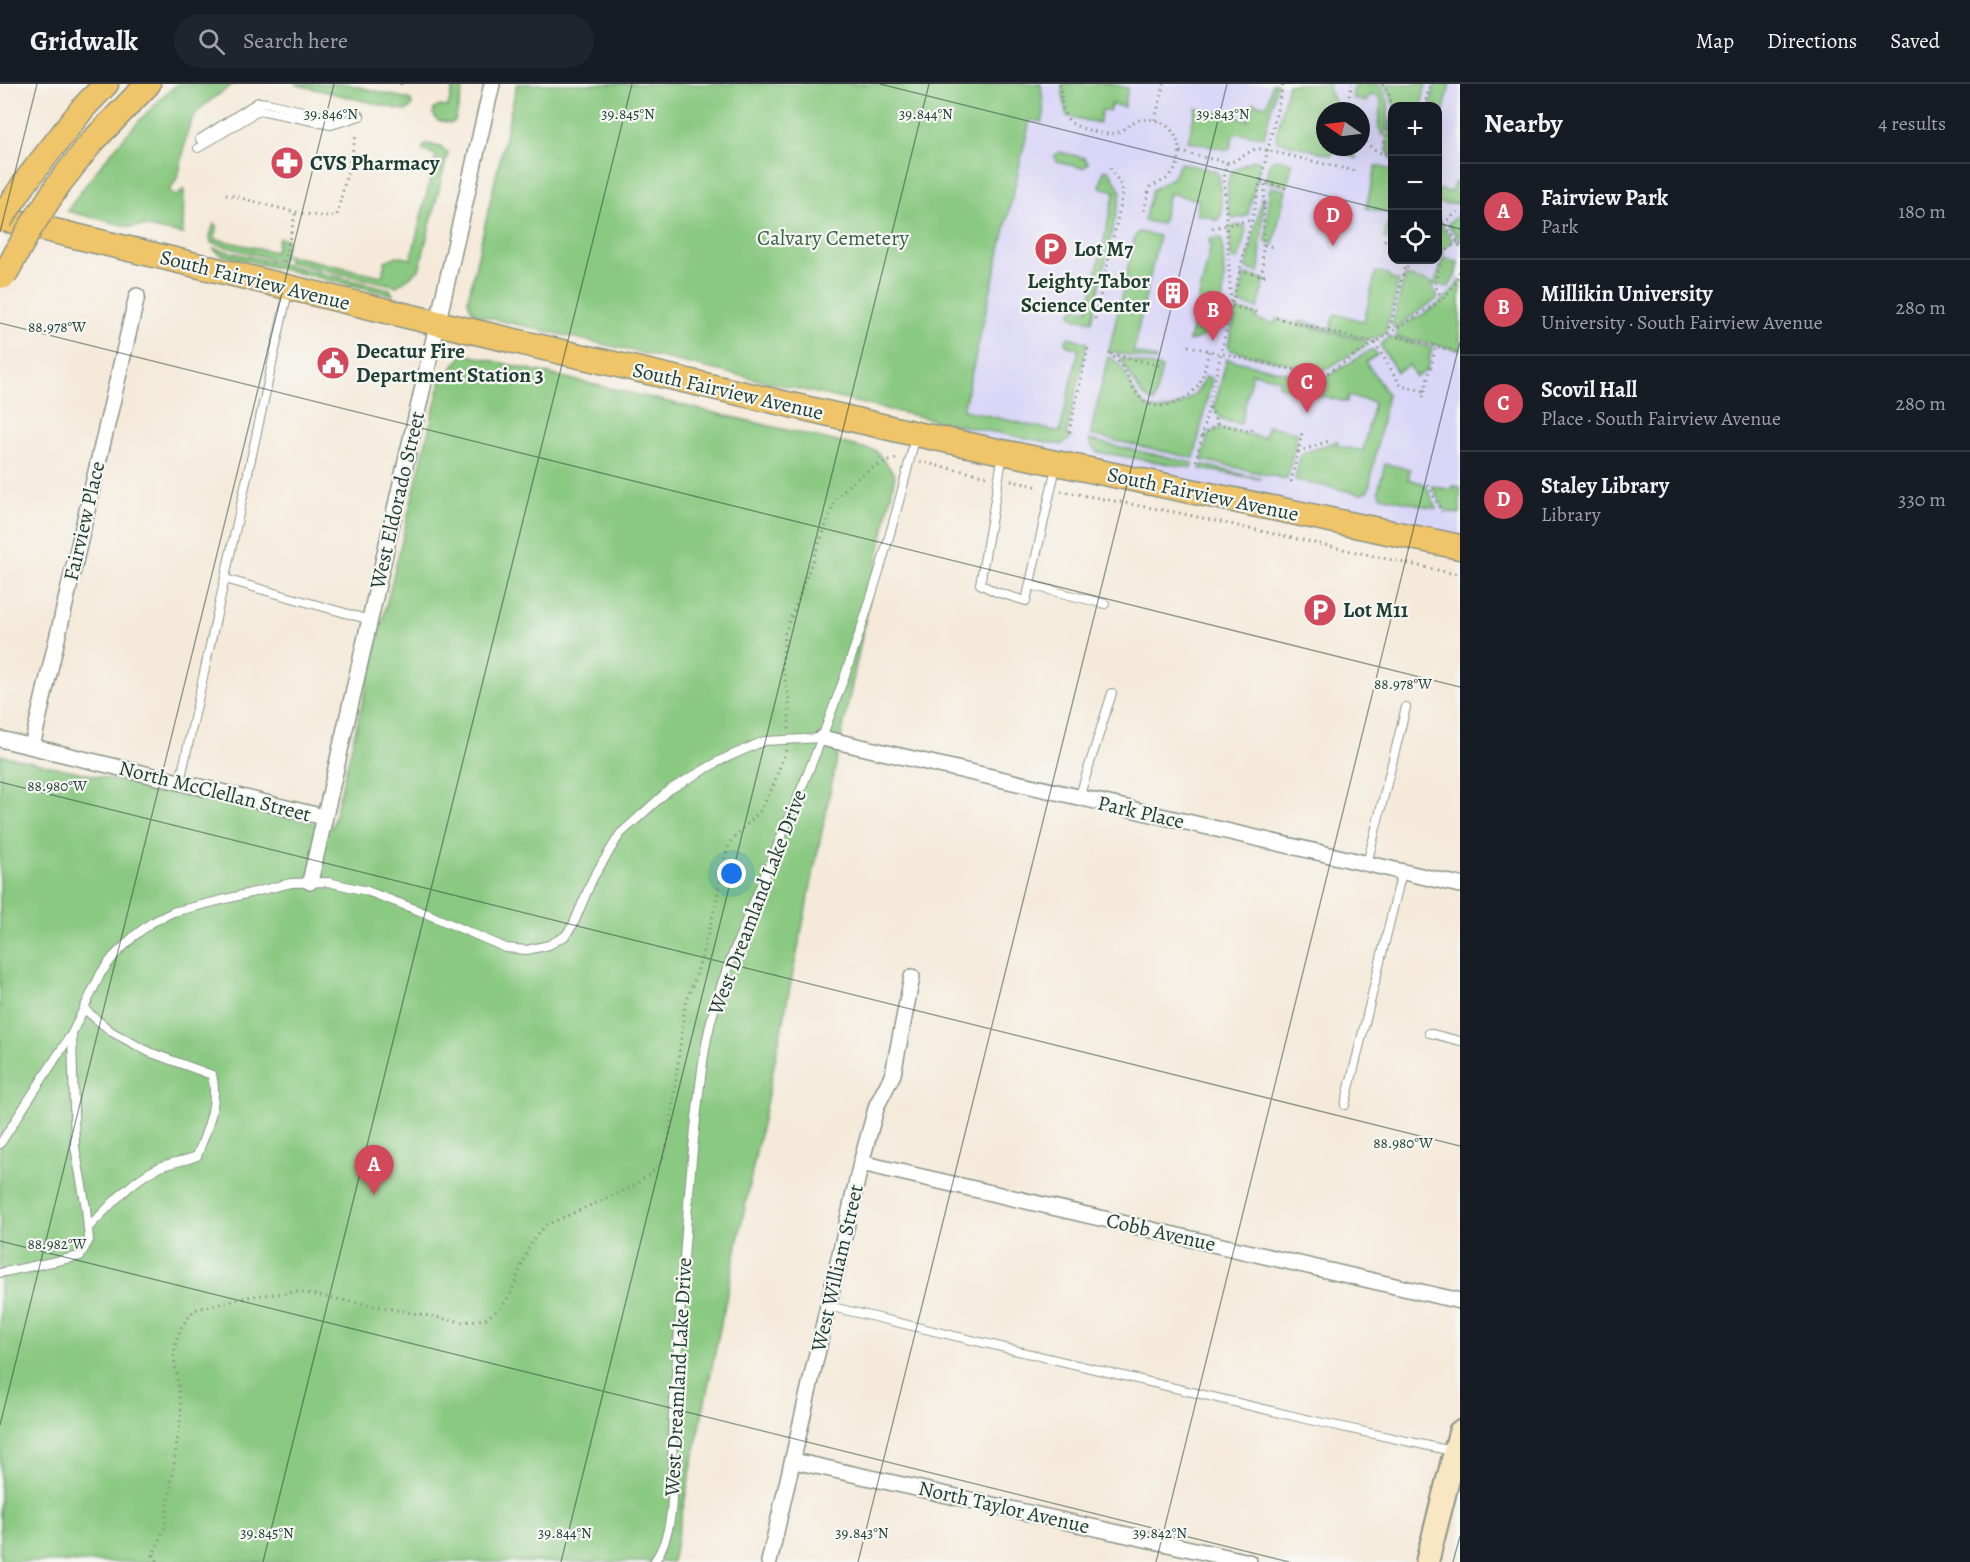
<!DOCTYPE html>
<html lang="en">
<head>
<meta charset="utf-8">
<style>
	body { margin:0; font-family:Alegreya,serif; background:#20242c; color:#f1f3f6 }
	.controls { position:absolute; right:18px; top:18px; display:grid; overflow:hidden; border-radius:12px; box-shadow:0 6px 24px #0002 }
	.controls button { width:54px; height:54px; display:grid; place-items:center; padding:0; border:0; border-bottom:2px solid #363941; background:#171b24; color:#f1f3f6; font:30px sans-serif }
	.compass { position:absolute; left:1316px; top:18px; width:54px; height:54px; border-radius:50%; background:#171b24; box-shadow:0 6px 24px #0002; rotate:284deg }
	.you { position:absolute; left:732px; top:790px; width:21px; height:21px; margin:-15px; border:4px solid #fff; border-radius:50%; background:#1a73e8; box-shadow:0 0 0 9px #1a73e833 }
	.badge { display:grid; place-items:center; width:39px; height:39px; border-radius:50%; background:#d1495b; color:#fff; font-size:20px; font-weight:700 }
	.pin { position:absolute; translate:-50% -50px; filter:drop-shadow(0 2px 3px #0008) }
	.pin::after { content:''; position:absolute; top:32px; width:21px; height:18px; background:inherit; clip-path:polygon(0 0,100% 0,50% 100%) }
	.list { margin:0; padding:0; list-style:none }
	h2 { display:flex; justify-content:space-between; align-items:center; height:78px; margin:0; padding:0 24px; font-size:26px }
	h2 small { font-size:20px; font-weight:400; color:#9ea1a6 }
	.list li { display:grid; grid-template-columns:39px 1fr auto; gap:18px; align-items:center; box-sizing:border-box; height:96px; padding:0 24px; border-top:2px solid #363941 }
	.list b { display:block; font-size:22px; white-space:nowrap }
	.list p { margin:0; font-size:20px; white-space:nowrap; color:#9ea1a6 }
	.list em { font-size:20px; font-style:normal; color:#9ea1a6 }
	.icon { flex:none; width:33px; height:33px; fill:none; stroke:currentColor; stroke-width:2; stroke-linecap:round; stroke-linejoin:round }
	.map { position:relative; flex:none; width:1460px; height:1478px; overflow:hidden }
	header { display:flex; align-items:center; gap:36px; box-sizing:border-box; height:84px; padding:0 30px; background:#171b24; border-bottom:2px solid #363941 }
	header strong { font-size:28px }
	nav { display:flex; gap:33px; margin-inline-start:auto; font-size:21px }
	.search { width:420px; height:54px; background:#20242c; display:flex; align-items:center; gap:15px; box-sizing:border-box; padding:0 21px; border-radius:33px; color:#9ea1a6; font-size:22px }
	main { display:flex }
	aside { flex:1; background:#171b24 }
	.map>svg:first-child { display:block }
</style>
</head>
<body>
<header>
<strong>Gridwalk</strong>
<div class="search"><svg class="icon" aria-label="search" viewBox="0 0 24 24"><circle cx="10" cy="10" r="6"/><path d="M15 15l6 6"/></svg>Search here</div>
<nav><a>Map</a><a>Directions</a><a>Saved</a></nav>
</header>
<main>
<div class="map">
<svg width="1460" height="1478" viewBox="0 0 1460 1478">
	<rect width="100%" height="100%" fill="#f6f6f2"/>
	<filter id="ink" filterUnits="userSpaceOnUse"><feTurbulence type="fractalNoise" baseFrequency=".0167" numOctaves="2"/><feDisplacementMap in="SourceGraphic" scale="12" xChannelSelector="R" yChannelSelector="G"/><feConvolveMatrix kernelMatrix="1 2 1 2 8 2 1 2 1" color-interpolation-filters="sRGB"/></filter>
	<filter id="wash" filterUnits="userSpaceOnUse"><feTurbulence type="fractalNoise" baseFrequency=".008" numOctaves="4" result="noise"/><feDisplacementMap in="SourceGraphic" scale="24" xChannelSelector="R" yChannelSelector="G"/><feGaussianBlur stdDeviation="1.35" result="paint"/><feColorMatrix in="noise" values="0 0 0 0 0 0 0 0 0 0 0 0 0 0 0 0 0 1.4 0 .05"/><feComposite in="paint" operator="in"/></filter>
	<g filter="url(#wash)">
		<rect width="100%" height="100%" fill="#f5eada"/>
		<path fill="#dad6f7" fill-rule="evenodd" d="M 1028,0 L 1460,0 L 1460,463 L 944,353 ZM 1392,22 L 1438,22 L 1438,176 L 1392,176 ZM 1325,27 L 1361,27 L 1361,63 L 1325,63 Z"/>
		<g fill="#8ac981" stroke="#54835a" stroke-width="1.5">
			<path d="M 177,0 L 233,0 C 221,10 201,20 193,34 C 180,56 187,87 169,106 L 176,113 L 184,105 L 183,150 L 142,142 L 131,143 L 67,127 C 99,81 135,37 177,0 Z"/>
			<polygon points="294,0 347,0 408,15 411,16 412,22 406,27"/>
			<polygon points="454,0 464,0 455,37 451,39 437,36 433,30 434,25 440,22 448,23"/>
			<polygon points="517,0 1041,0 1044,30 1042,38 1030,36 963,326 1060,348 1079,265 1068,262 1065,258 1069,253 1087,259 1066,351 1072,353 1061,361 947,339 476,231 470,224 468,215"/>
			<polygon points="1062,0 1111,0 1128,4 1124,23 1112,20 1109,27 1102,26 1099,39 1067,32 1065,24"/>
			<polygon points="1272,0 1277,0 1264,53 1236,49 1233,52 1230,64 1227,66 1188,57 1196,24 1248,36 1253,19 1267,22"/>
			<polygon points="1288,0 1329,0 1328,5 1336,20 1334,27 1325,27 1325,39 1322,46 1325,52 1325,63 1352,63 1356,74 1333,68 1331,71 1277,57 1276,54"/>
			<path d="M 1355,0 L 1378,0 C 1394,16 1388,33 1384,52 C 1372,40 1384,27 1380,13 L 1370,11 L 1366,18 L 1352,14 Z"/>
			<polygon points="1384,0 1426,0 1421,22 1394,22 1389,6"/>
			<polygon points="1435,0 1450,0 1438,51 1438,22 1430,22"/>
			<path d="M 1392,33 L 1392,75 C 1382,63 1389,47 1392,33 Z"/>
			<polygon points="427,60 440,63 448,68 419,186 397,202 288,178 287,171 382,192 385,177 397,172 411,175 436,71 423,67 423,63"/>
			<polygon points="1059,68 1085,74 1088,80 1083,84 1057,78 1054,72"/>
			<polygon points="1276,75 1292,79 1287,102 1265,97 1271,77"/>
			<path d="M 1253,76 L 1258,76 L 1260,81 L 1248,130 L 1243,133 L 1233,135 C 1227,128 1225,96 1232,88 C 1237,83 1247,80 1253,76 Z"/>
			<polygon points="1180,79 1215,87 1219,91 1222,129 1219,135 1214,137 1214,134 1196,130 1199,116 1169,109 1162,140 1144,137 1152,106 1172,94"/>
			<polygon points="1376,82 1392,86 1392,156 1384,154 1390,130 1366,124"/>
			<polygon points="1104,86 1109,86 1121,108 1092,237 1074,234 1071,229 1075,224 1088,226 1115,107 1100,103"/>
			<polygon points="1454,99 1460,101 1460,119 1448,120 1438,119 1438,105 1451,108"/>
			<polygon points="1271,103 1286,106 1273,161 1268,160 1266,156 1269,107"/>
			<polygon points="1262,113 1264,113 1259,188 1246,185"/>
			<polygon points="1460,129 1460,157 1448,140"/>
			<polygon points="1438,136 1453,157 1443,166 1442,173 1438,172"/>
			<polygon points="214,140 217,142 215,155 275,168 279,154 287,155 283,176 281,177 211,159 210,152"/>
			<polygon points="1243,141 1246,145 1239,174 1234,176 1231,173 1230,145 1233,142"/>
			<polygon points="1139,148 1159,152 1133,268 1155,274 1155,277 1109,267 1135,152"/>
			<path d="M 1220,154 L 1222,156 C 1224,187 1232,253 1189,257 L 1211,161 L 1209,159 L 1210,155 Z"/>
			<polygon points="213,164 390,205 393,211 221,171"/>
			<polygon points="1444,173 1458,178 1455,192 1449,203 1435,200"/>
			<polygon points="1376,188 1388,190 1391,195 1399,197 1385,250 1371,256 1299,239 1300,237 1331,245 1335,230 1364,237"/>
			<polygon points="1245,191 1265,195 1258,224 1238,219"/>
			<polygon points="1405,192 1434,199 1433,204 1438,214 1394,244 1392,241"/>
			<path d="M 1460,195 L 1460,266 L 1397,253 L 1396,245 C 1421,231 1447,221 1460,195 Z"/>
			<polygon points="1236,226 1257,231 1256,235 1274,240 1276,235 1366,257 1367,261 1321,288 1230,266 1228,262"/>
			<polygon points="1390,253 1432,264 1427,286 1416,293 1409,281 1397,288 1380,261"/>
			<polygon points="1371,266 1374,266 1377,271 1366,278 1387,310 1369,405 1362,410 1295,396 1300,373 1304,369 1338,357 1337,362 1363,367 1374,318 1348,312 1347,318 1317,311 1322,296"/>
			<polygon points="464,270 876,367 895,391 672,1478 0,1478 0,671 332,743 441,296"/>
			<path d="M 1108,273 C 1135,280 1128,346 1181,320 C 1192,314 1201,305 1205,293 L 1212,294 L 1194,374 L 1090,351 Z"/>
			<polygon points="1120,274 1162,284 1154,318 1142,311"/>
			<polygon points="1227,275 1304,293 1306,298 1304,308 1278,302 1279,295 1252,289 1241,340 1222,336 1214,324"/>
			<polygon points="1268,342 1298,348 1287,395 1202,376 1208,350 1220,344 1264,354"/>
			<polygon points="1089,356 1193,379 1192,384 1098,368 1092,363"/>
			<polygon points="1385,380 1410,385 1408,395 1425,400 1437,425 1381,412 1378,407"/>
			<polygon points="1202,381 1204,381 1261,395 1200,385"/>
			<polygon points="1432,402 1452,406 1453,402 1460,403 1460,430 1445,427"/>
		</g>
	</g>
	<g filter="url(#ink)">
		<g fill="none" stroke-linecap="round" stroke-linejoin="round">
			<defs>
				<g id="lane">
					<polyline points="200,55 258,18 268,19 345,37"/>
					<polyline points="198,64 260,26 331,41 360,32"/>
					<polyline points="1003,370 980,500 996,508 1026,517 1056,383"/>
					<polyline points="225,495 370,536"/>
					<polyline points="1030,501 1105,520"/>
					<polyline points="180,698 288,207"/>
					<polyline points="1079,714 1112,609"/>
					<polyline points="1367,780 1406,623"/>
					<path d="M 84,925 L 112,948 L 149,968 L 212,991 C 219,1019 207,1046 197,1072 C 185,1077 172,1078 160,1083 C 132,1095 109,1123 88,1144"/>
					<polyline points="1429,949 1460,957"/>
					<polyline points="1345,1021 1402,788"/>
					<polyline points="0,1060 72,949 101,889 113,873 134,852 151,839 173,828 291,799 328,798 367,807 425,829 506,864 527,866 549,861 565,852 573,841 593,794 620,750 669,706 721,676 764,657 822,654"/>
					<polyline points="0,1189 80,1172 89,1156 86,1124 75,1063 72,951"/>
					<polyline points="828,1222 1310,1336 1452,1367"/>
					<path d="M 654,1478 C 682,1439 669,1374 673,1329 C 682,1215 687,1099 702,985 C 710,922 730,875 754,818 C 776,764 800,710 821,656 C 859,558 891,456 915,354"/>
				</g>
				<g id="street">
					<polyline points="822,654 1460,801"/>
					<polyline points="0,655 324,733"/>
					<polyline points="32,662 137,212"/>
					<polyline points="310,798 492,0"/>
					<polyline points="861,1079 1460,1217"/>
					<polyline points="794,1377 1249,1478"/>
					<polyline points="769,1478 861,1079 877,1021 893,990 912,893"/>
				</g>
				<polyline id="secondary" points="1427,1478 1460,1348"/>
				<g id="primary">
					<polyline points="29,93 83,24 106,0"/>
					<polyline points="58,101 91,59 148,0"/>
					<polyline points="0,134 437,239 916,350 1460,463"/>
				</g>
			</defs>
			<use href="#lane" stroke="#8a9487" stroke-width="10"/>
			<use href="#street" stroke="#8a9487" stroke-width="18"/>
			<use href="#secondary" stroke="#8a9487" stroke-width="26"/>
			<use href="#primary" stroke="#8a9487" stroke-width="27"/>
			<g stroke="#8a9487" stroke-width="3" stroke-dasharray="1.5 4.5" stroke-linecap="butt">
				<path d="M 1060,0 C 1062,28 1062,41 1093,47 C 1100,49 1108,51 1116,49 C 1131,43 1134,32 1154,36 C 1179,41 1187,73 1171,91 C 1165,97 1157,99 1150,103 L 1143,131"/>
				<path d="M 1382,0 C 1401,22 1385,41 1384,66 L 1392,78"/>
				<polyline points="401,1 401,0"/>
				<polyline points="1349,12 1352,0"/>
				<polyline points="1425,22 1430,0"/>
				<polyline points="1155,36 1164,0"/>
				<polyline points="1365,58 1377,68 1386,70"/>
				<polyline points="1180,68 1230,79 1255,65 1261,65 1355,87"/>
				<polyline points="1227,79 1224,94 1231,221"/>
				<polyline points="1261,98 1286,104"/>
				<path d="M 226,110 C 247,115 320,138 337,131 L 356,52"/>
				<polyline points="1438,132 1458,158 1460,163"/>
				<polyline points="1443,140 1460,126"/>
				<polyline points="1212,144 1252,136"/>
				<polyline points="1384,156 1392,158"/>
				<polyline points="1264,161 1273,163"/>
				<polyline points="1409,176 1407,183 1405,182 1388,251 1460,268"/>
				<polyline points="284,178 296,127"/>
				<polyline points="1240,187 1266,192"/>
				<polyline points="1262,192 1265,99"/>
				<path d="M 1443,215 L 1435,202 C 1439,181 1438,169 1458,158"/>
				<polyline points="1232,222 1257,228"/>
				<polyline points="1276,234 1375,259 1401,302 1424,307"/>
				<polyline points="1095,235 1123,110 1121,101 1108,80"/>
				<polyline points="1188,262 1323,292 1443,215 1456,198 1460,186"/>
				<path d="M 1109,269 C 1127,282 1127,299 1141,314 C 1158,332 1190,317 1200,298 C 1205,288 1206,277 1209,267"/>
				<polyline points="1111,270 1162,282"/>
				<polyline points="1311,310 1315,292"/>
				<polyline points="1423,313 1436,262"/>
				<polyline points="1217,340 1251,347 1252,343"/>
				<polyline points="1069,348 1088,264"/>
				<polyline points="1202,352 1217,340 1210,323"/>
				<polyline points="1298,368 1332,356"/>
				<polyline points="1196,377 1283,0"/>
				<polyline points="920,378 987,392"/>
				<polyline points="1011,397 1040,403"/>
				<polyline points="1291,398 1302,349"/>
				<polyline points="1428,401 1442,428"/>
				<polyline points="1061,407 1184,430 1460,491"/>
				<path d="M 789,645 L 789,615 L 782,581 L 785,549 L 836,415 C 854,393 872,382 899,374"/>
				<polyline points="154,1470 158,1478"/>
				<polyline points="150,1478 165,1443 180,1337 181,1321 174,1273 176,1257 182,1242 194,1226 252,1212 299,1208 462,1238 485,1235 501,1224 511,1209 528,1165 535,1153 546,1141 632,1103 651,1089 663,1076 669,1053 685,921 697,889 713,831 725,773 730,758 761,726 773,702 786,666"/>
			</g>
			<use href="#lane" stroke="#fff" stroke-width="8"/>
			<use href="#street" stroke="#fff" stroke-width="15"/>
			<use href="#secondary" stroke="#f9e7c3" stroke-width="22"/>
			<use href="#primary" stroke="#f0c469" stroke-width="24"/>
			<defs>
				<g id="primary-bridge">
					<polyline points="0,136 29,93"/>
					<polyline points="4,192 29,146 58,101"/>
				</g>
			</defs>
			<use href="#primary-bridge" stroke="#8a9487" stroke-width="27" stroke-linecap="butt"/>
			<use href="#primary-bridge" stroke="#f0c469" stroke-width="24"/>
		</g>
	</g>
	<path fill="none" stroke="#1f3d34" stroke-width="1.5" stroke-opacity="0.45" d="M 880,0 L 1392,128M 1438,139 L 1460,145M 0,148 L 37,0M 0,239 L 1460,603M 0,698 L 1460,1062M 0,1157 L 1289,1478M 0,1341 L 334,0M 263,1478 L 632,0M 561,1478 L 929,0M 858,1478 L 1227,0M 1156,1478 L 1460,258M 1453,1478 L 1460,1452"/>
	<defs>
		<symbol id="pharmacy-disc" viewBox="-11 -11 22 22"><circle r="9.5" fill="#d1495b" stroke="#f6f6f2"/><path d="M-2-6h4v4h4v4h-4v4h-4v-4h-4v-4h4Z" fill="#fff"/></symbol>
		<symbol id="parking-disc" viewBox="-11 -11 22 22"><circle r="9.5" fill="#d1495b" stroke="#f6f6f2"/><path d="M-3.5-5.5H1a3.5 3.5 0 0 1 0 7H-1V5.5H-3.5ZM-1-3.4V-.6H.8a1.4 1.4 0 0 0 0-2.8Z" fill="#fff"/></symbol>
		<symbol id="building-disc" viewBox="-11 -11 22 22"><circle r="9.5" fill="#d1495b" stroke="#f6f6f2"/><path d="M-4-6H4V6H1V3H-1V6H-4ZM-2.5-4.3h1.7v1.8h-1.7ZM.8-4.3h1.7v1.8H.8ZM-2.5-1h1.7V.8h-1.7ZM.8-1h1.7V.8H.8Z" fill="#fff"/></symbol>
		<symbol id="civic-disc" viewBox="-11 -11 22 22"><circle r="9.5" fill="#d1495b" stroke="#f6f6f2"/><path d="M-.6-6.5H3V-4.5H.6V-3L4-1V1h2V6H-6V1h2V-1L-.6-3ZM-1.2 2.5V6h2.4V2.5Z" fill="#fff"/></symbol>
	</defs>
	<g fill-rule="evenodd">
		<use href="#pharmacy-disc" x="268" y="60" width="38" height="38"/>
		<use href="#parking-disc" x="1032" y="146" width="38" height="38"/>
		<use href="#building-disc" x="1154" y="190" width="38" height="38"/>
		<use href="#civic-disc" x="314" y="260" width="38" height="38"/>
		<use href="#parking-disc" x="1301" y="507" width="38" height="38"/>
	</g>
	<g text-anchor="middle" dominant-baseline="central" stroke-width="4.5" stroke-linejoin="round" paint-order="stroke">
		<g font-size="21" font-weight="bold" fill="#1f3d34" stroke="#f6f6f2" text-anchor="start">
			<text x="310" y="79">CVS Pharmacy</text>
			<text x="1074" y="165">Lot M7</text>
			<text x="1150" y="197" text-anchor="end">Leighty-Tabor<tspan x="1150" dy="24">Science Center</tspan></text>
			<text x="356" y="267">Decatur Fire<tspan x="356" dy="24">Department Station 3</tspan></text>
			<text x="1343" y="526">Lot M11</text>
		</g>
		<g font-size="21" fill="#3a6047" stroke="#f6f6f2">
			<text x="833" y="154">Calvary Cemetery</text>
		</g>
		<g font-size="21" fill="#1f3d34" stroke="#f6f6f2">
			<text transform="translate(255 196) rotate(14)">South Fairview Avenue</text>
			<text transform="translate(728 307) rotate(13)">South Fairview Avenue</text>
			<text transform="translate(1203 410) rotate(12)">South Fairview Avenue</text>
			<text transform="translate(397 416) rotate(-77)">West Eldorado Street</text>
			<text transform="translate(84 437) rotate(-77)">Fairview Place</text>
			<text transform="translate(215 707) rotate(14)">North McClellan Street</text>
			<text transform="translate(1141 728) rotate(13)">Park Place</text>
			<text transform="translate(757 818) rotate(-69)">West Dreamland Lake Drive</text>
			<text transform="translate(1161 1148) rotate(13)">Cobb Avenue</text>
			<text transform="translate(837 1184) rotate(-77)">West William Street</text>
			<text transform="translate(678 1293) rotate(-87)">West Dreamland Lake Drive</text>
			<text transform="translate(1004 1423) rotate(13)">North Taylor Avenue</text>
		</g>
	</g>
	<g font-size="15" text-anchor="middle" fill="#1f3d34" stroke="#f6f6f2" stroke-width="4.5" stroke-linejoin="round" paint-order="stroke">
		<text x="331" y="35">39.846°N</text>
		<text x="628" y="35">39.845°N</text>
		<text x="926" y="35">39.844°N</text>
		<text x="1223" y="35">39.843°N</text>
		<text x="57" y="248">88.978°W</text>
		<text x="1403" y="605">88.978°W</text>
		<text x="57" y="707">88.980°W</text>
		<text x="1403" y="1064">88.980°W</text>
		<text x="57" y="1165">88.982°W</text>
		<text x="267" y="1454">39.845°N</text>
		<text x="565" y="1454">39.844°N</text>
		<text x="862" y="1454">39.843°N</text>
		<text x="1160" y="1454">39.842°N</text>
	</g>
</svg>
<div class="controls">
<button>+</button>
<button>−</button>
<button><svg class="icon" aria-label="locate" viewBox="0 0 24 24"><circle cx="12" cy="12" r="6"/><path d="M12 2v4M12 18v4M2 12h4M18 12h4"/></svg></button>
</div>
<svg class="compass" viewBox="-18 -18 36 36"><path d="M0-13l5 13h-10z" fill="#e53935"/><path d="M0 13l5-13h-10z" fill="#9ea1a6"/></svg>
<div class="you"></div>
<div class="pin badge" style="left:374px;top:1111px">A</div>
<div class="pin badge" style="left:1213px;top:257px">B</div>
<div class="pin badge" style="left:1307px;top:329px">C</div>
<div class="pin badge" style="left:1333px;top:162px">D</div>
</div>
<aside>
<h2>Nearby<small>4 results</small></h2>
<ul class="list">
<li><span class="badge">A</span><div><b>Fairview Park</b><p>Park</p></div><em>180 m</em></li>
<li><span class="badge">B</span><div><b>Millikin University</b><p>University · South Fairview Avenue</p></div><em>280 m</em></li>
<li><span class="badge">C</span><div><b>Scovil Hall</b><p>Place · South Fairview Avenue</p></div><em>280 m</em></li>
<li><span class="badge">D</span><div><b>Staley Library</b><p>Library</p></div><em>330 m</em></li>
</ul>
</aside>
</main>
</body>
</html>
